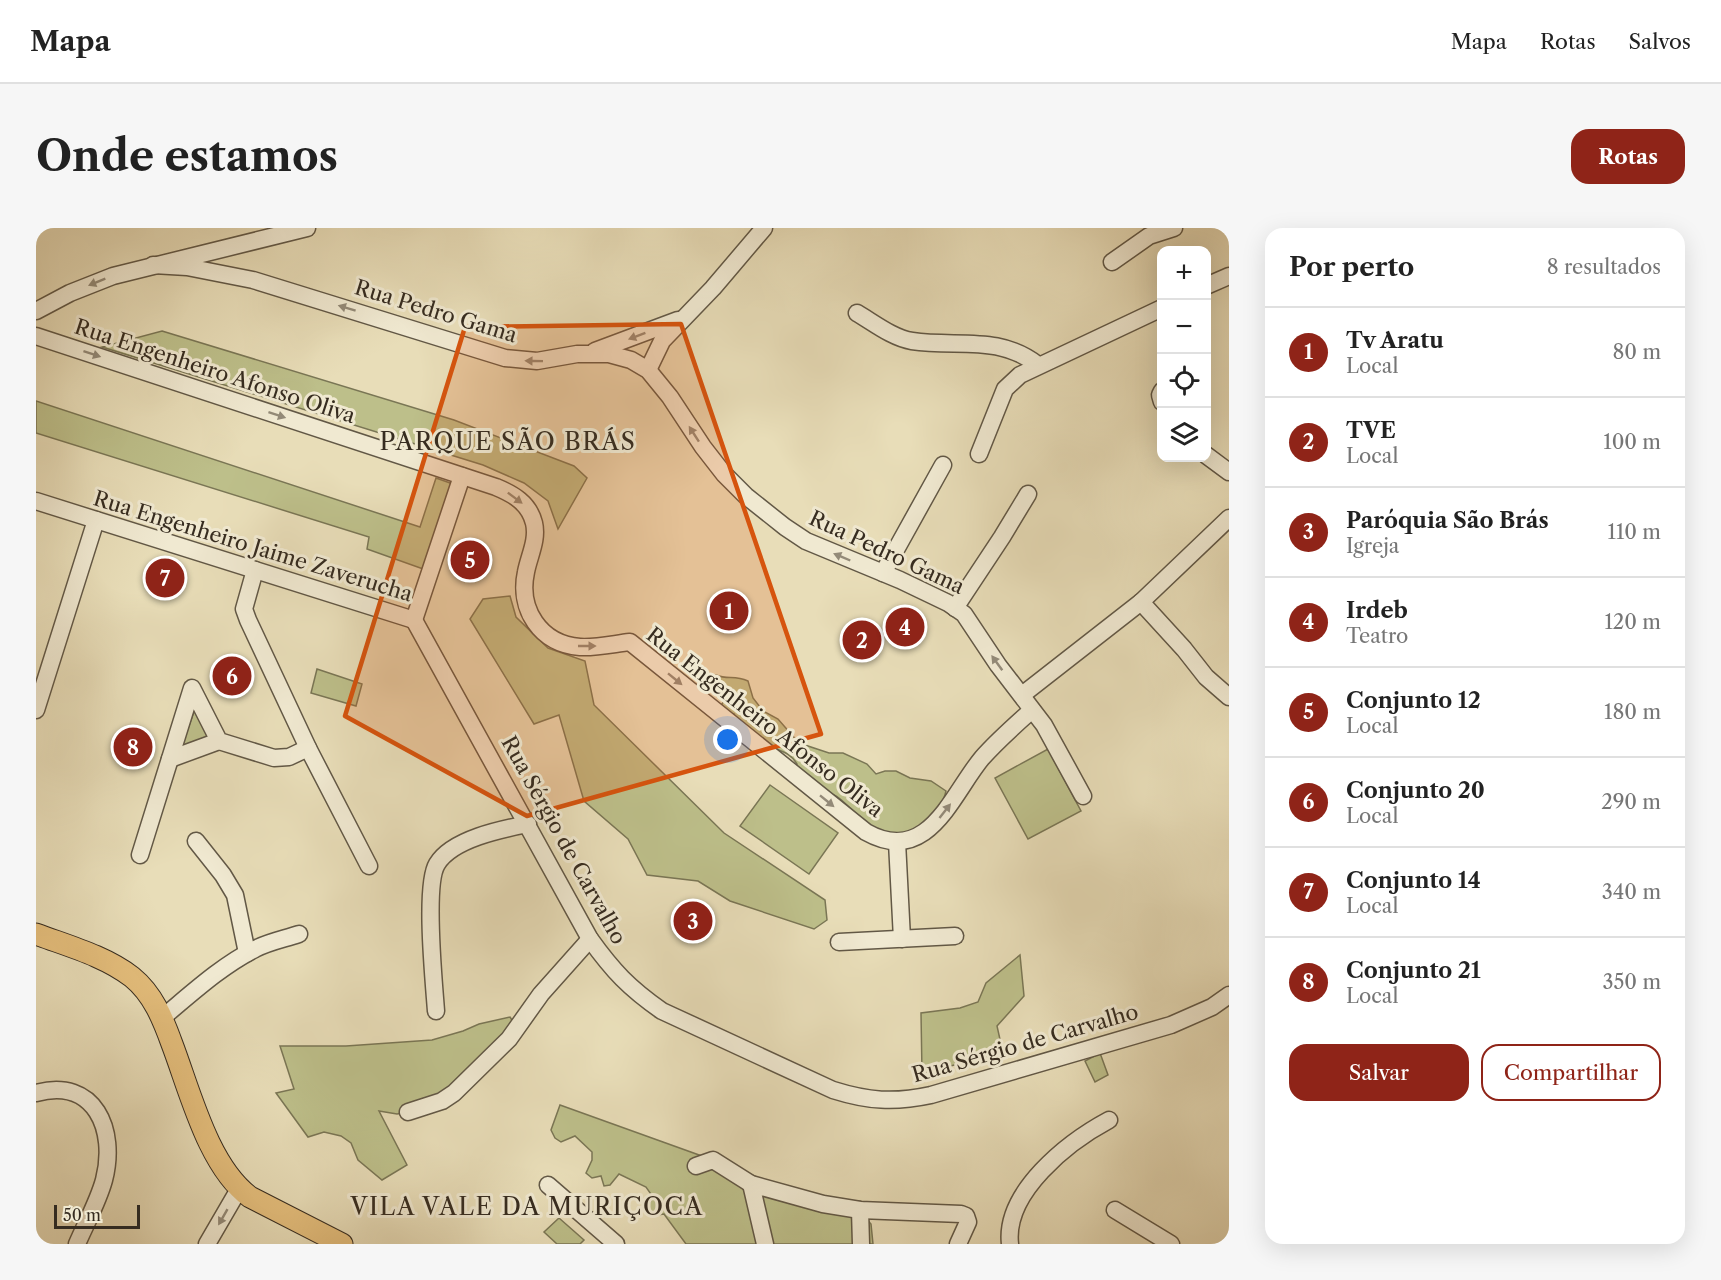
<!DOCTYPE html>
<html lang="pt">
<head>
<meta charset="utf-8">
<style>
	body { margin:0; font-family:"Libre Caslon Text",serif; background:#f6f6f6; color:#222 }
	.controls { position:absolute; right:18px; top:18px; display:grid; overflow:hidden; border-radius:12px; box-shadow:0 6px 24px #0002 }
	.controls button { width:54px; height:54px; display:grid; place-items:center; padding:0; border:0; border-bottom:2px solid #e0e0e0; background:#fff; color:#222; font:30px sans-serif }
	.scale { position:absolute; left:18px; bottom:15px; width:86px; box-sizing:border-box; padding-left:6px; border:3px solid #362c20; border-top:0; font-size:16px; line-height:21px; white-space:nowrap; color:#362c20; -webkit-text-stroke:4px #f0e9d1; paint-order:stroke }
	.you { position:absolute; left:692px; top:512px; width:21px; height:21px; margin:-15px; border:4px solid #fff; border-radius:50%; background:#1a73e8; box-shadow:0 0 0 9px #1a73e833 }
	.badge { display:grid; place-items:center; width:39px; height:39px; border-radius:50%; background:#8f2418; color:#fff; font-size:20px; font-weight:700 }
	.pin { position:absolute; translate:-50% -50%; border:3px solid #fff; box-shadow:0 2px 6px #0006 }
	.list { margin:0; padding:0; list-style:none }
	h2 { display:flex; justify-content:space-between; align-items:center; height:78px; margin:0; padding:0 24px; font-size:26px }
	h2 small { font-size:20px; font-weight:400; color:#767676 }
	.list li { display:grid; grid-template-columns:39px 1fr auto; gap:18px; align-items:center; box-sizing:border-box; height:90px; padding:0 24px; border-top:2px solid #e0e0e0 }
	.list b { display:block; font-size:22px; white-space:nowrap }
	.list p { margin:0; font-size:20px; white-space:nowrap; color:#767676 }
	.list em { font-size:20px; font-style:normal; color:#767676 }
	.actions { display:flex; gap:12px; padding:18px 24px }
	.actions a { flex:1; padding:14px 0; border:2px solid #8f2418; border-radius:18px; text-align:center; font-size:21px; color:#8f2418 }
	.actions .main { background:#8f2418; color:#fff }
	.icon { flex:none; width:33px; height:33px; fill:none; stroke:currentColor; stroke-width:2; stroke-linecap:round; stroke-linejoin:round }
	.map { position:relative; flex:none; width:1193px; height:1016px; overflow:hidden; border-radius:18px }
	header { display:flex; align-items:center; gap:36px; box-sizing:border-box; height:84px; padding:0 30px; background:#fff; border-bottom:2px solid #e0e0e0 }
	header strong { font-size:28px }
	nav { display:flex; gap:33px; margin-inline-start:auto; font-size:21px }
	.intro { display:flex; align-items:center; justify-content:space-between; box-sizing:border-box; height:144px; padding:0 36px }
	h1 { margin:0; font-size:42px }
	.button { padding:15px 27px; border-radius:18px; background:#8f2418; color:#fff; font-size:21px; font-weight:700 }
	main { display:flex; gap:36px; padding:0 36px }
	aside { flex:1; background:#fff; border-radius:18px; box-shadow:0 6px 24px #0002 }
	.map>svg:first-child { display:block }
</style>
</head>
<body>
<header>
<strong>Mapa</strong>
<nav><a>Mapa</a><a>Rotas</a><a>Salvos</a></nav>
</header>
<div class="intro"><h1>Onde estamos</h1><a class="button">Rotas</a></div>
<main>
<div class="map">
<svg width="1193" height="1016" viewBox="0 0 1193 1016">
	<rect width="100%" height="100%" fill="#e8ddb8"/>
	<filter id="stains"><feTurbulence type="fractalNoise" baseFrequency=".00333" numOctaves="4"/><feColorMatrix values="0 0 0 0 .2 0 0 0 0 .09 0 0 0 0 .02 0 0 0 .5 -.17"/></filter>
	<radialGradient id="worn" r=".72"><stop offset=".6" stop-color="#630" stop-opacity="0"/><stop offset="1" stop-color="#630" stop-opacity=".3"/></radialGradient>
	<g fill="#bdbf8a" stroke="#7a7655" stroke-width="1.5">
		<polygon points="126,103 418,192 538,238 551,250 522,301 512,273 488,255 447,237 66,119"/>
		<polygon points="0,173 384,299 400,250 417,256 390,342 331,321 333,309 0,205"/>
		<polygon points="474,368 480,389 512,420 549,433 558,477 688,605 789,672 791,692 778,701 694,673 662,653 611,647 592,611 548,573 523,487 498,496 434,391 447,371"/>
		<polygon points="281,441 326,456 320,478 275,465"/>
		<path d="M 680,447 C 692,452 698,447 712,453 L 717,470 L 727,483 L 742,491 L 763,515 L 793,525 L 807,525 L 831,536 L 840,546 L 849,543 L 860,543 L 874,550 L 895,553 L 910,563 C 905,588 873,614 847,604 C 829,598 817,581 803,570 C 796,565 789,563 782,559 C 774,555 767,547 759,542 L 761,536 C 754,523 741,523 729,516 C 718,510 703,497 698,486 L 691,488 L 681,477 L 686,476 L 690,469 L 687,463 L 673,457 L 675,450 Z"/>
		<polygon points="159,481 173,510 145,520"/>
		<polygon points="1012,521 1045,583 992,611 959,550"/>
		<polygon points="734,557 802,605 773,646 704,598"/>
		<polygon points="984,727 988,768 961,798 967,825 886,845 885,785 924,780 942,774 950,755"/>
		<polygon points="474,789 481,800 433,850 372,884 361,886 343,883 371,937 346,952 322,932 315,915 305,908 288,904 272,909 240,865 258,861 244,818 310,818 396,812 427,803 443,796"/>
		<polygon points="1064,825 1072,847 1059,854 1049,833"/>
		<polygon points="524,877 677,932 710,953 825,985 835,996 837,1016 650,1016 628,986 621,987 610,981 617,969 610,959 583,946 574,957 568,958 565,948 556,950 550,945 556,932 556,924 539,908 525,914 519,910 515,902"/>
		<polygon points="523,990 548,1012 544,1016 521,1016 508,1004"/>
	</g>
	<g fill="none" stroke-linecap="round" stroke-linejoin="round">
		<defs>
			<g id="minor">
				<polyline points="1076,34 1113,8 1138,0"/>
				<polyline points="117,37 151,39 217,52 469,130 501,133 541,126 573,126 595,132 612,142 634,169 667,219 688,246 710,268 749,299 770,313 864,352 912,375 928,386 962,437 1008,497 1047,568"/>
				<polyline points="1170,58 1193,48"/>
				<polyline points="0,83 34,65 77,48 271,0"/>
				<path d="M 821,85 C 838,95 857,110 876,113 C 921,120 962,106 1002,137"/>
				<path d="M 0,108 L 460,259 C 477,266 493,275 498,295 C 502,312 493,328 490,344 C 482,381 504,416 544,419 C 560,420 577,416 594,414 L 830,604 C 892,639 916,566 946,530 C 961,513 979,497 996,482"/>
				<polyline points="559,123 642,92"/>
				<polyline points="612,142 626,113 677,60 728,0"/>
				<polyline points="1126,163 1124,167 1126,174"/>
				<polyline points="943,226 969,161 984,147 1126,80"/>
				<polyline points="1170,227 1193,244"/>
				<polyline points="0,273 378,392"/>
				<polyline points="219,342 208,381 212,392 272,520 333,638"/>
				<polyline points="847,345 907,237"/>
				<polyline points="1105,374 1148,421 1170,449 1193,469"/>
				<polyline points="919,380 966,309 992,266"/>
				<path d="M 378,392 L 554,711 C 577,743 593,760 626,783 L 797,862 C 832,873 858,875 895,867 L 1135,797 L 1176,779 L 1193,767"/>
				<polyline points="378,392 426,248"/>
				<polyline points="986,467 1105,374 1193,290"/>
				<polyline points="0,482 60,292"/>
				<polyline points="134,531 183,513"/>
				<polyline points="160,613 187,647 199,667 211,725"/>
				<polyline points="861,614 866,711"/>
				<polyline points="104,627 156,460 183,513 238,530 253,529 272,520"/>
				<polyline points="803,714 919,708"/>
				<path d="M 400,783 C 398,755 388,657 401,636 C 416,611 466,601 492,596"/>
				<path d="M 126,790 C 155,766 185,738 219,721 C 232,714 248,711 263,706"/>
				<path d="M 0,865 C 59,849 81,902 68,952 C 62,974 50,995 41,1016"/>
				<polyline points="372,884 406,873 418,865 473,811 505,766 554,711"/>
				<polyline points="660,938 677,932 715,956 787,976 824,982 925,986 930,988 932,994 922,1016"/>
				<polyline points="715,956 729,1016"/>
				<polyline points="512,957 580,1016"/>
				<polyline points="824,982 825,1016"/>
				<polyline points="1079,982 1135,1016"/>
				<polyline points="171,1016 203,961"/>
				<path d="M 974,1016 C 968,964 1032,914 1073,892"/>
			</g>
			<path id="major" d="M 0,706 C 32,718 69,728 96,749 C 117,766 127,791 136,816 C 154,863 172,938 214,969 L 306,1016"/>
		</defs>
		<use href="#minor" stroke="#625846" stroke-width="19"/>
		<use href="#major" stroke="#362c20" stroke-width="23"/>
		<use href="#minor" stroke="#f0e9d1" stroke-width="16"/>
		<use href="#major" stroke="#e4be7c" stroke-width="21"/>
	</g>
	<defs><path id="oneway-solid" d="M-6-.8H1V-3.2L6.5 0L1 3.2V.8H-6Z" transform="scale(1.5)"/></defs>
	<g fill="#938a78">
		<use href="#oneway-solid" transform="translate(61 54) rotate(158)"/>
		<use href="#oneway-solid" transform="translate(311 80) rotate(-163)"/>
		<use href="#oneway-solid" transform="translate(601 108) rotate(159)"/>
		<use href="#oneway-solid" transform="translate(56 126) rotate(18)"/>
		<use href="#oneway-solid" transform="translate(498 133) rotate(-179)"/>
		<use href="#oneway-solid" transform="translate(241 187) rotate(18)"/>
		<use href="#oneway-solid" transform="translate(658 206) rotate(-123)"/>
		<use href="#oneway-solid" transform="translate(479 270) rotate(37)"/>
		<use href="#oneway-solid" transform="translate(806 329) rotate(-157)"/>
		<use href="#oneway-solid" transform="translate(551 418)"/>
		<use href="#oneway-solid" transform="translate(961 435) rotate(-126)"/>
		<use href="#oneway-solid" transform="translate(639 451) rotate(39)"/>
		<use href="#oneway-solid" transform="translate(791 573) rotate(39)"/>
		<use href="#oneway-solid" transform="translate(909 583) rotate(-52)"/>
		<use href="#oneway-solid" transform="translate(187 989) rotate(120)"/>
	</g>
	<path fill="#d6540e" fill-opacity="0.2" stroke="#d6540e" stroke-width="4.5" stroke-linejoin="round" d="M 645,96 L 785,506 L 491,588 L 309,488 L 429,99 Z"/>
	<g text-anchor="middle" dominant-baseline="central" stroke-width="6" stroke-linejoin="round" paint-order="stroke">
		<g font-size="21" fill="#362c20" stroke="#f0e9d1">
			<text transform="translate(400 83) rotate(17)">Rua Pedro Gama</text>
			<text transform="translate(179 143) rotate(18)">Rua Engenheiro Afonso Oliva</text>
			<text transform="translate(217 318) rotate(17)">Rua Engenheiro Jaime Zaverucha</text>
			<text transform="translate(851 324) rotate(25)">Rua Pedro Gama</text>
			<text transform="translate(729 494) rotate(38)">Rua Engenheiro Afonso Oliva</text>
			<text transform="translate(528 612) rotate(61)">Rua Sérgio de Carvalho</text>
			<text transform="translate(989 815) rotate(-16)">Rua Sérgio de Carvalho</text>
		</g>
		<g font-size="24" letter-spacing="1.5" fill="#362c20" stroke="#f0e9d1">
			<text x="472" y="213">PARQUE SÃO BRÁS</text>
			<text x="491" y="978">VILA VALE DA MURIÇOCA</text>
		</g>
	</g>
	<rect width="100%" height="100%" filter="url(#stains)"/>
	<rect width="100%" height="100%" fill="url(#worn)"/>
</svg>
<div class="controls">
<button>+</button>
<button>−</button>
<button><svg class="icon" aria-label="locate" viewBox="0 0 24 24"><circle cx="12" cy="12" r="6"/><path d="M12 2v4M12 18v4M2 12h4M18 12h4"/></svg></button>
<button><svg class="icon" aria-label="layers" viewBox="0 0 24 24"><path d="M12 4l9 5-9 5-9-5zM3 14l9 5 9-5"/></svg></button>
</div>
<div class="scale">50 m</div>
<div class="you"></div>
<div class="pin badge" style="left:693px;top:383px">1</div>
<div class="pin badge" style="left:826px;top:412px">2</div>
<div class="pin badge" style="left:657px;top:693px">3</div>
<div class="pin badge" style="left:869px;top:399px">4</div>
<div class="pin badge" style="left:434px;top:332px">5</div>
<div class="pin badge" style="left:196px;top:448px">6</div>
<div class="pin badge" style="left:129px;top:350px">7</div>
<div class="pin badge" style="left:97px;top:519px">8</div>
</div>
<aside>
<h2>Por perto<small>8 resultados</small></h2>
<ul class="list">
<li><span class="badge">1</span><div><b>Tv Aratu</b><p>Local</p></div><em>80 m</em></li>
<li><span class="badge">2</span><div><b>TVE</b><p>Local</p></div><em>100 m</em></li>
<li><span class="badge">3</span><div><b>Paróquia São Brás</b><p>Igreja</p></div><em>110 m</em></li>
<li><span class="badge">4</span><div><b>Irdeb</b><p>Teatro</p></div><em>120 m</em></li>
<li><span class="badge">5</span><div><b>Conjunto 12</b><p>Local</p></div><em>180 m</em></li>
<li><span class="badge">6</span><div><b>Conjunto 20</b><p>Local</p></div><em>290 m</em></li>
<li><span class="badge">7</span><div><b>Conjunto 14</b><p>Local</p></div><em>340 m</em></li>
<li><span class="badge">8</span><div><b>Conjunto 21</b><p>Local</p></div><em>350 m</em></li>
</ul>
<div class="actions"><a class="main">Salvar</a><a>Compartilhar</a></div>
</aside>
</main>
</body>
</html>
